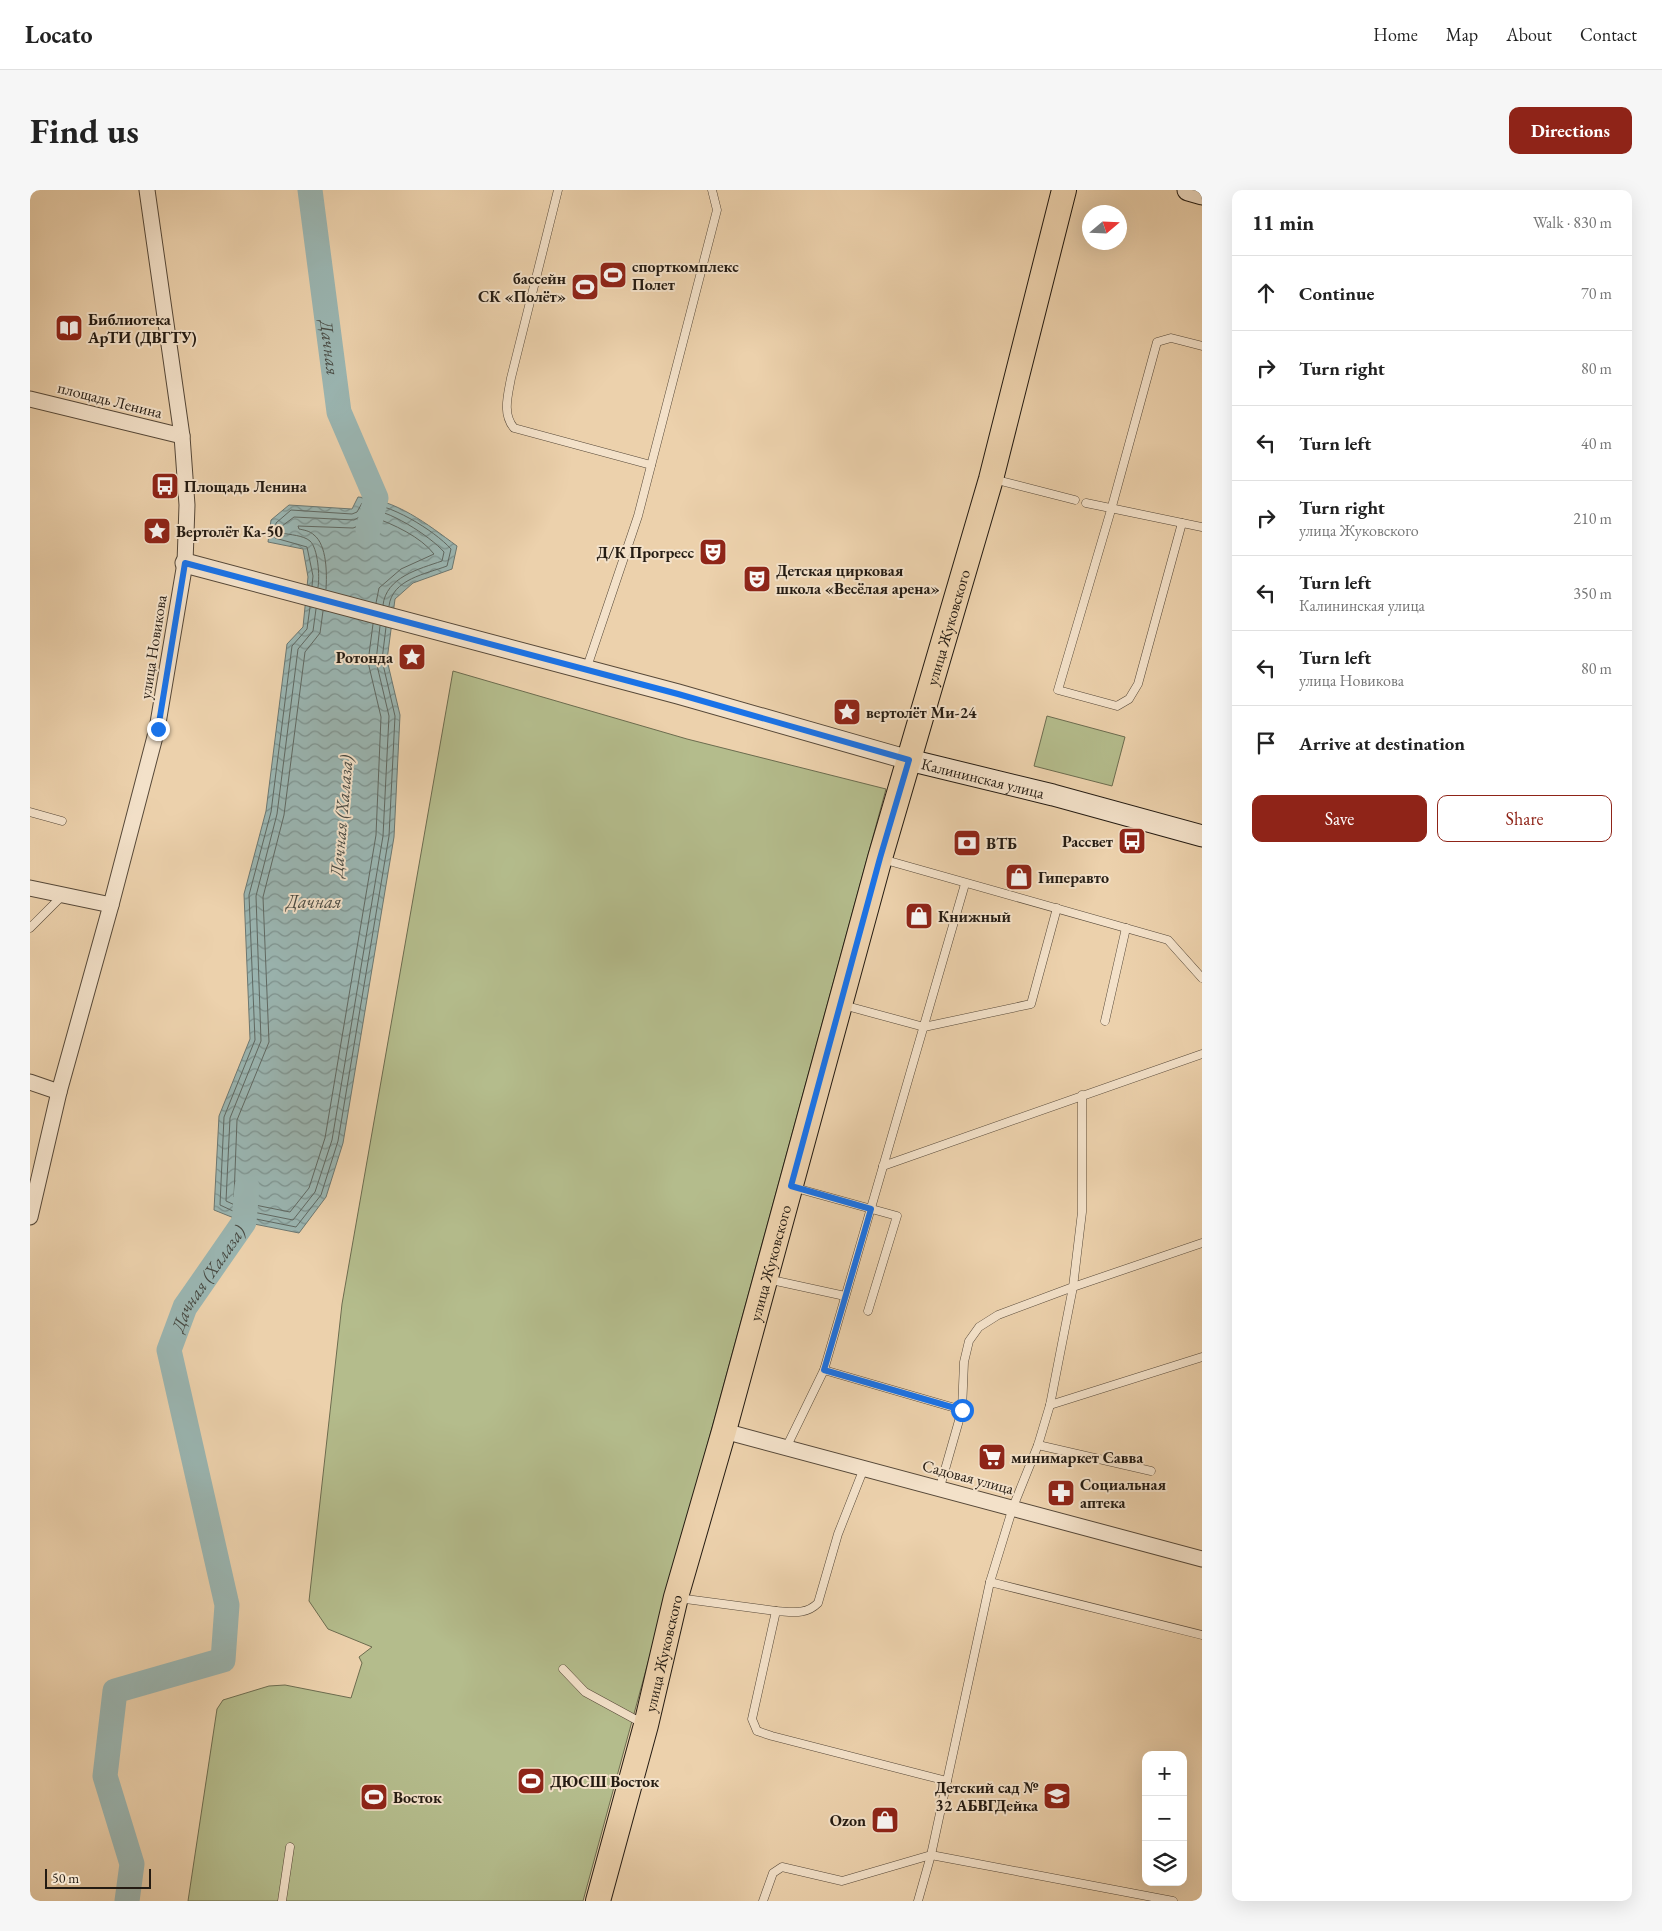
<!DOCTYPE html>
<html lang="en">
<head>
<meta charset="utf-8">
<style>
	body { margin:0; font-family:"EB Garamond",serif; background:#f6f6f6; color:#222 }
	.controls { position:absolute; right:15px; bottom:15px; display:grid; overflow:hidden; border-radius:10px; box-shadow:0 5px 20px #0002 }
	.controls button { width:45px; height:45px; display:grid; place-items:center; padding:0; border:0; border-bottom:1px solid #e0e0e0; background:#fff; color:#222; font:25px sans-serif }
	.compass { position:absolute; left:1052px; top:15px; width:45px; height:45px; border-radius:50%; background:#fff; box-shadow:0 5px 20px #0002; rotate:71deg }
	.scale { position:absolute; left:15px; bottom:12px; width:106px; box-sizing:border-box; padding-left:5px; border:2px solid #241b12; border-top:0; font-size:14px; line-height:18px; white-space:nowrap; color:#241b12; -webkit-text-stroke:4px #f3e1c9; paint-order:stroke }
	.stop { position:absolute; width:15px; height:15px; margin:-11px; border:4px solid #1a73e8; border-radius:50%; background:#fff }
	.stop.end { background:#1a73e8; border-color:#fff; box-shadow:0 1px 5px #0008 }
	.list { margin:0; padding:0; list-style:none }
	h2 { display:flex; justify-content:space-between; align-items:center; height:65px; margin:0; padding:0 20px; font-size:21px }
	h2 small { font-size:16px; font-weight:400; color:#767676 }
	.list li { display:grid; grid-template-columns:32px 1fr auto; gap:15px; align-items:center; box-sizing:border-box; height:75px; padding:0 20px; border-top:1px solid #e0e0e0 }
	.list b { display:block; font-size:19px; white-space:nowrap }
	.list p { margin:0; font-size:16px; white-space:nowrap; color:#767676 }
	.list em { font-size:16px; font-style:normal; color:#767676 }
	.actions { display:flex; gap:10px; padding:15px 20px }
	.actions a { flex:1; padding:11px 0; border:1px solid #8f2418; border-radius:10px; text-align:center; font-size:18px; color:#8f2418 }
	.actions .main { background:#8f2418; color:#fff }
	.icon { flex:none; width:28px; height:28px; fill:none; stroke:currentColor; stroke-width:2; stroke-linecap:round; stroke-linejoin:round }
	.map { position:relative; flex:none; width:1172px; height:1711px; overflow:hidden; border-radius:10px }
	header { display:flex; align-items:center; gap:30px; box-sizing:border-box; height:70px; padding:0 25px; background:#fff; border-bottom:1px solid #e0e0e0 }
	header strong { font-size:24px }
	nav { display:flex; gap:28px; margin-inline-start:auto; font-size:18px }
	.intro { display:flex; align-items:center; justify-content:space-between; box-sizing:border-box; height:120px; padding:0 30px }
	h1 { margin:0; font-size:35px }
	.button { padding:12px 22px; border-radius:10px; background:#8f2418; color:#fff; font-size:18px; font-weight:700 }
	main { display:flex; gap:30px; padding:0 30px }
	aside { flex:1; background:#fff; border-radius:10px; box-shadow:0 5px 20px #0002 }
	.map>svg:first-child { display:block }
</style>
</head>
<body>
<header>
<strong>Locato</strong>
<nav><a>Home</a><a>Map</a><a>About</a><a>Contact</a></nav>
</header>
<div class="intro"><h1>Find us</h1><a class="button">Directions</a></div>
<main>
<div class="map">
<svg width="1172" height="1711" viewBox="0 0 1172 1711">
	<defs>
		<pattern id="water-waves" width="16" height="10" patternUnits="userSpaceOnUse" patternTransform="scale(1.25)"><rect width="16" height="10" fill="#9ab5b1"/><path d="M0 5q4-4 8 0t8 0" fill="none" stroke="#7d928f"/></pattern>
	</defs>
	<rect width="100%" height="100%" fill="#ecd1ac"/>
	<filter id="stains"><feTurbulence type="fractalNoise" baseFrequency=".004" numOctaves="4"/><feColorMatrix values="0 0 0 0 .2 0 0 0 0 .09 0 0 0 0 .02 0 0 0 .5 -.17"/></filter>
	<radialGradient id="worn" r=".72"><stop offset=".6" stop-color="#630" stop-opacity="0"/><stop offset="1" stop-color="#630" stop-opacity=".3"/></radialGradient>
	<g fill="#b4bc8c" stroke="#6c6c4f">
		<polygon points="423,481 657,549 856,599 553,1711 158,1711 187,1519 193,1510 239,1496 255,1495 321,1508 332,1473 329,1467 342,1457 298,1439 279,1411 312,1114"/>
		<polygon points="1017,526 1095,547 1082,596 1004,576"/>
	</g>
	<path fill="url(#water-waves)" stroke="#6b7771" d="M 328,307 C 366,309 397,334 427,356 L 422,379 L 383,393 L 365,409 L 357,470 L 370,525 L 364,647 L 313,953 L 296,1007 L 269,1043 L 214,1032 L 184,1020 L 189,926 L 220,849 L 214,704 L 236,621 L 257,454 L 273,437 L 278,387 L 273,359 L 238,352 L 241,330 L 259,315 L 322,319 Z"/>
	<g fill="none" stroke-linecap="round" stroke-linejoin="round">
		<g stroke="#5f6862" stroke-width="1">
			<path d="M 282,396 L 283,386 L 277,357 L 245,348 L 246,333 L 261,320 L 322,324 L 327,322 L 332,313 C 358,312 404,340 421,359 L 417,376 C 396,384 362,389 359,416"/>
			<path d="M 288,397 C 290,387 288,358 280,351 C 273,345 260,345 252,343 L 252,336 L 264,327 L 324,330 L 331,326 L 335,319 C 357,318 400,346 414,362 L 412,371 C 389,379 356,387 353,415"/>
			<path d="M 296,399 C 297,384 297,355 284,345 C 280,341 274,340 269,339 L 268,336 L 323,338 L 331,335 L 343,327 C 363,334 391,347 404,364 L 371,379 L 349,398 L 346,413"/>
			<polyline points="280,417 277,439 262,456 241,622 219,705 225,850 194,927 190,1015 216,1027 266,1037 291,1005 308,951 359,646 365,526 352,470 356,437"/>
			<polyline points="286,419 283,441 268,459 247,624 226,706 231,851 200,928 196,1011 218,1021 263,1030 285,1002 302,950 353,646 359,526 346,471 350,436"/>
			<polyline points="293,421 290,443 275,462 254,625 233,707 239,852 207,930 204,1007 220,1014 260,1022 279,998 295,948 346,645 351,527 338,472 343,434"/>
		</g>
		<g stroke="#9ab5b1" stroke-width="25">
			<path id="s1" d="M 280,0 L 309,222 L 346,308 L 338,340"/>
			<path id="s2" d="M 97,1711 L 102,1674 L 75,1586 L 85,1501 L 193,1470 L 197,1415 L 139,1160 L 155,1117 L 214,1032 L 217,997"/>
		</g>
		<defs>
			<g id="service">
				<path d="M 528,0 L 481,188 C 478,205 472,224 484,238 L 621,275"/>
				<polyline points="963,289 1045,310"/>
				<polyline points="1056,313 1172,337"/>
				<polyline points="1152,333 1108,494 1099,509 1087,516 1028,500 1081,320 1127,152 1141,148 1172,156"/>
				<polyline points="556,480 608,326 687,20 682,0"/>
				<polyline points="0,622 32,631"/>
				<polyline points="852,669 1138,750 1172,788"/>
				<polyline points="0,738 33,705"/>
				<polyline points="813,815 894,837 1001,814 1027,718"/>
				<polyline points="1075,831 1096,738"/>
				<polyline points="853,976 1172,864"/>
				<polyline points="762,997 867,1026 838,1121"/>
				<polyline points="737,1089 815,1106"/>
				<polyline points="794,1180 932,1220"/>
				<polyline points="1020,1215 1172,1167"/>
				<polyline points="1008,1255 1121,1281"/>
				<polyline points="756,1258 794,1180 935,694"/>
				<path d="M 834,1278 L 808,1344 L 788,1413 C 776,1425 763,1422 746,1421 L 722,1529 L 727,1541 L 742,1546 L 917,1591"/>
				<polyline points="910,1297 932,1220 934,1172 939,1151 949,1137 968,1125 1043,1097 1172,1053"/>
				<polyline points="960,1392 1172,1445"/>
				<polyline points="648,1408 746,1421"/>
				<polyline points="533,1479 555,1502 612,1533"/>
				<polyline points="252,1711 260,1657"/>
				<polyline points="733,1711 743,1683 752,1677 812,1691 901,1665 1143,1711"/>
				<polyline points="888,1711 901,1665 960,1392 983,1317 1008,1255 1020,1215 1043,1097 1052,1022 1052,905"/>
			</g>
			<g id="minor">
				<polyline points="0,209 152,246"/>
				<polyline points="0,698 81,715"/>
				<polyline points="0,892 29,902"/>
				<polyline points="0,1027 29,902 81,715 127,539 155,373 157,315 152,246 117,0"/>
				<polyline points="694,1241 1172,1369"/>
			</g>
			<polyline id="tertiary" points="155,373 648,504 879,570"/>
			<g id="secondary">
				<polyline points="1158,0 1172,4"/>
				<path id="s3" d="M 879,570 L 1023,605 L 1172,646"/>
			</g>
			<g id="primary">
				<path id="s4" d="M 568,1711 L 616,1535 L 646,1407 L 694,1241 L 850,668 L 961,289 L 1034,0"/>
			</g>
		</defs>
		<use href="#service" stroke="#564838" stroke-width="9"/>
		<use href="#minor" stroke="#564838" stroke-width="17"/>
		<use href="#tertiary" stroke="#564838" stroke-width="21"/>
		<use href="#secondary" stroke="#241b12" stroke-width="23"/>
		<use href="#primary" stroke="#241b12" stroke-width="26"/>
		<use href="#service" stroke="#f3e1c9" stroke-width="8"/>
		<use href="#minor" stroke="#f3e1c9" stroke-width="15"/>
		<use href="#tertiary" stroke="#f3e1c9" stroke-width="19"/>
		<use href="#secondary" stroke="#f3e1c9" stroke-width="21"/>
		<use href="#primary" stroke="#ecd1ac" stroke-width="24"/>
	</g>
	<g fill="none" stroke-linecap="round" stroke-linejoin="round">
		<polyline stroke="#1a73e8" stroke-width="6" points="128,539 155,373 648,504 879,570 850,668 761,996 841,1019 794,1180 932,1220"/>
	</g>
	<defs>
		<symbol id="stadium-square" viewBox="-11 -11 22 22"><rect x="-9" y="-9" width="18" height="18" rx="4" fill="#8f2418" stroke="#f3e1c9"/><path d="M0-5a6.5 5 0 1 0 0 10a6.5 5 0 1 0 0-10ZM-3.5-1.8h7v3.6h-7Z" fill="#fff"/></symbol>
		<symbol id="library-square" viewBox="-11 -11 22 22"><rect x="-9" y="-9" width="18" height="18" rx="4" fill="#8f2418" stroke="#f3e1c9"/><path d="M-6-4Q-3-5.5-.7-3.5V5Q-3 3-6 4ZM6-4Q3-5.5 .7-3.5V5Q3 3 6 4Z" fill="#fff"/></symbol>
		<symbol id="bus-square" viewBox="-11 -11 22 22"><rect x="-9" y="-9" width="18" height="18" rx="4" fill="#8f2418" stroke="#f3e1c9"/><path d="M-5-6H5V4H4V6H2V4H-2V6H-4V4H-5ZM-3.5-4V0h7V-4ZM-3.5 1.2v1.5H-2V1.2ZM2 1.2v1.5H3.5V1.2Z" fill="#fff"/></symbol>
		<symbol id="sight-square" viewBox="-11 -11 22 22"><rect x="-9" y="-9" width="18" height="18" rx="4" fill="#8f2418" stroke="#f3e1c9"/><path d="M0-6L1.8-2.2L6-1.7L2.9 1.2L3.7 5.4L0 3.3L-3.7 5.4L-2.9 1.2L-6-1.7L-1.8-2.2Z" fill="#fff"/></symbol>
		<symbol id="theatre-square" viewBox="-11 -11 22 22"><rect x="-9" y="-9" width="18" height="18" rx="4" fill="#8f2418" stroke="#f3e1c9"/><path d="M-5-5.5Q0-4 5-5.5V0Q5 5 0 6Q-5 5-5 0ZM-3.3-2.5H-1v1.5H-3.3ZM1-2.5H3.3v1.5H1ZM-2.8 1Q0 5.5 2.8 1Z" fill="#fff"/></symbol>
		<symbol id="bank-square" viewBox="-11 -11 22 22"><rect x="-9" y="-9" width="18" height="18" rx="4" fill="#8f2418" stroke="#f3e1c9"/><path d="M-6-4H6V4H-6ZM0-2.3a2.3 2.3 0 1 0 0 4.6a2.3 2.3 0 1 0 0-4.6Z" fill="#fff"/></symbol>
		<symbol id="shop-square" viewBox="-11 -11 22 22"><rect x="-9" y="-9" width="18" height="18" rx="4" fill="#8f2418" stroke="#f3e1c9"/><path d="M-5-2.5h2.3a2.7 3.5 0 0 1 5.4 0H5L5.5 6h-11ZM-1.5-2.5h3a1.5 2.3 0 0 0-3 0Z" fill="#fff"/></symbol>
		<symbol id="supermarket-square" viewBox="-11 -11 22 22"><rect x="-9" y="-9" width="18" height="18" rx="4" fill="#8f2418" stroke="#f3e1c9"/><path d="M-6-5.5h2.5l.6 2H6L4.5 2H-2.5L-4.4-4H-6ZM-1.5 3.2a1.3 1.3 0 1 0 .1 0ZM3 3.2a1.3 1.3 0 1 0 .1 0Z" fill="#fff"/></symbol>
		<symbol id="pharmacy-square" viewBox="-11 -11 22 22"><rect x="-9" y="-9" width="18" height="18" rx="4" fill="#8f2418" stroke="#f3e1c9"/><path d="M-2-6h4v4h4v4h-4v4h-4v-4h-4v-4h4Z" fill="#fff"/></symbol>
		<symbol id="school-square" viewBox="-11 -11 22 22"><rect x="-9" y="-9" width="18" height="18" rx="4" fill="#8f2418" stroke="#f3e1c9"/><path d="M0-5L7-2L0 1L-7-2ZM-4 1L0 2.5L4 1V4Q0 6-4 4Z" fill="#fff"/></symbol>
	</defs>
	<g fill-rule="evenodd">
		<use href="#stadium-square" x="567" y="69" width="32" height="32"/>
		<use href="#stadium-square" x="539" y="81" width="32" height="32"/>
		<use href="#library-square" x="23" y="122" width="32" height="32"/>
		<use href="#bus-square" x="119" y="280" width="32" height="32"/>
		<use href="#sight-square" x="111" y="325" width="32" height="32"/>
		<use href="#theatre-square" x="667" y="346" width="32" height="32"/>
		<use href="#theatre-square" x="711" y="373" width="32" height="32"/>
		<use href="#sight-square" x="366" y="451" width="32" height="32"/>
		<use href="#sight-square" x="801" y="506" width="32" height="32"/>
		<use href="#bus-square" x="1086" y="635" width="32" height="32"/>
		<use href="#bank-square" x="921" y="637" width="32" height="32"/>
		<use href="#shop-square" x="973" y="671" width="32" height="32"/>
		<use href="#shop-square" x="873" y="710" width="32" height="32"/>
		<use href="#supermarket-square" x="946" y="1251" width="32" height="32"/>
		<use href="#pharmacy-square" x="1015" y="1287" width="32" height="32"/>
		<use href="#stadium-square" x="485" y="1575" width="32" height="32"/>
		<use href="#school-square" x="1011" y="1590" width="32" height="32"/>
		<use href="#stadium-square" x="328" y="1591" width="32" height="32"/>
		<use href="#shop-square" x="839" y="1614" width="32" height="32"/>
	</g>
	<g text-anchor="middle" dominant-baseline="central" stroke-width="4" stroke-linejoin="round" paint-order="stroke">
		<g font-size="16" font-weight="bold" fill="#241b12" stroke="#f3e1c9" text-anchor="start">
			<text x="602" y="76">спорткомплекс<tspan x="602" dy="18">Полет</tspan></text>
			<text x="536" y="88" text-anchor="end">бассейн<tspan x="536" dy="18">СК «Полёт»</tspan></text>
			<text x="58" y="129">Библиотека<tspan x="58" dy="18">АрТИ (ДВГТУ)</tspan></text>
			<text x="154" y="296">Площадь Ленина</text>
			<text x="146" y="341">Вертолёт Ка-50</text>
			<text x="664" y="362" text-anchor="end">Д/К Прогресс</text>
			<text x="746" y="380">Детская цирковая<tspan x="746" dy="18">школа «Весёлая арена»</tspan></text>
			<text x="363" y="467" text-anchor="end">Ротонда</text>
			<text x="836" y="522">вертолёт Ми-24</text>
			<text x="1083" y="651" text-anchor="end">Рассвет</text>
			<text x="956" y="653">ВТБ</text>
			<text x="1008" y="687">Гиперавто</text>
			<text x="908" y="726">Книжный</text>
			<text x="981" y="1267">минимаркет Савва</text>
			<text x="1050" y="1294">Социальная<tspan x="1050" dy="18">аптека</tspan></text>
			<text x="520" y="1591">ДЮСШ Восток</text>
			<text x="1008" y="1597" text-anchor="end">Детский сад №<tspan x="1008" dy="18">32 АБВГДейка</tspan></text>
			<text x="363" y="1607">Восток</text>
			<text x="836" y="1630" text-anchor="end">Ozon</text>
		</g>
		<g font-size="16" fill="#241b12" stroke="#f3e1c9">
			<text transform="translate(80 210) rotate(14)">площадь Ленина</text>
			<text stroke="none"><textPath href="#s4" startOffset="1321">улица Жуковского</textPath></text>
			<text transform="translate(123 457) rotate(-81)">улица Новикова</text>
			<text stroke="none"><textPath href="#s3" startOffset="76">Калининская улица</textPath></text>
			<text stroke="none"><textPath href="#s4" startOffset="661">улица Жуковского</textPath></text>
			<text transform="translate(938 1287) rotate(15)">Садовая улица</text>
			<text stroke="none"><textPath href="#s4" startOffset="256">улица Жуковского</textPath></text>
		</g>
		<g font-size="18" font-style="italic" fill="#474942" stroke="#f3e1c9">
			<text stroke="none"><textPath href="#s1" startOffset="159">Дачная</textPath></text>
			<text transform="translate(311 626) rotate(-85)">Дачная (Халаза)</text>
			<text x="284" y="711">Дачная</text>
			<text stroke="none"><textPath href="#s2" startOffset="726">Дачная (Халаза)</textPath></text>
		</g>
	</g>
	<rect width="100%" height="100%" filter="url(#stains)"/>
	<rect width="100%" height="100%" fill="url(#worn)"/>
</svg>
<div class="controls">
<button>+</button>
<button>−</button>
<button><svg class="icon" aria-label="layers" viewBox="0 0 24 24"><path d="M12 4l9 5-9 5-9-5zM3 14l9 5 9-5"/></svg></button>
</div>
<svg class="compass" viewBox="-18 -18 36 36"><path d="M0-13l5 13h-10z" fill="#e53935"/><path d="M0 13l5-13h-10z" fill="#767676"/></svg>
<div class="scale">50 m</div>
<div class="stop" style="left:932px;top:1220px"></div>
<div class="stop end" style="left:128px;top:539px"></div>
</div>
<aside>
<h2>11 min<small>Walk · 830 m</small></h2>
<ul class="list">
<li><svg class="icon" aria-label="ahead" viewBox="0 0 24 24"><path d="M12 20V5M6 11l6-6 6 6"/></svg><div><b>Continue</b></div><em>70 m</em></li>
<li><svg class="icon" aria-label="right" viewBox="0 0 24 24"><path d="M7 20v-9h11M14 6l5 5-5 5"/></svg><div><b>Turn right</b></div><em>80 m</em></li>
<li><svg class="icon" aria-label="left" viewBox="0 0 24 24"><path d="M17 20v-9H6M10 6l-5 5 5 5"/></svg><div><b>Turn left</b></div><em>40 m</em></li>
<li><svg class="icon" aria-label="right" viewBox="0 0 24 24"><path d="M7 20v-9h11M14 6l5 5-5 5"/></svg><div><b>Turn right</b><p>улица Жуковского</p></div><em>210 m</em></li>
<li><svg class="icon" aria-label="left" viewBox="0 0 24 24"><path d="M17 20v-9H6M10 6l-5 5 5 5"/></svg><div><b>Turn left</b><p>Калининская улица</p></div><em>350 m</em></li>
<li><svg class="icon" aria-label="left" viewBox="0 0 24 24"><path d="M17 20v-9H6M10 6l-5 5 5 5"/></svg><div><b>Turn left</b><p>улица Новикова</p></div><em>80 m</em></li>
<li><svg class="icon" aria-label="arrive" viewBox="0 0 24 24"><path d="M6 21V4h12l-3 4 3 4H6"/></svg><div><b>Arrive at destination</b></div></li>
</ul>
<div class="actions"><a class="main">Save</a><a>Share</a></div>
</aside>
</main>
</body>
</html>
